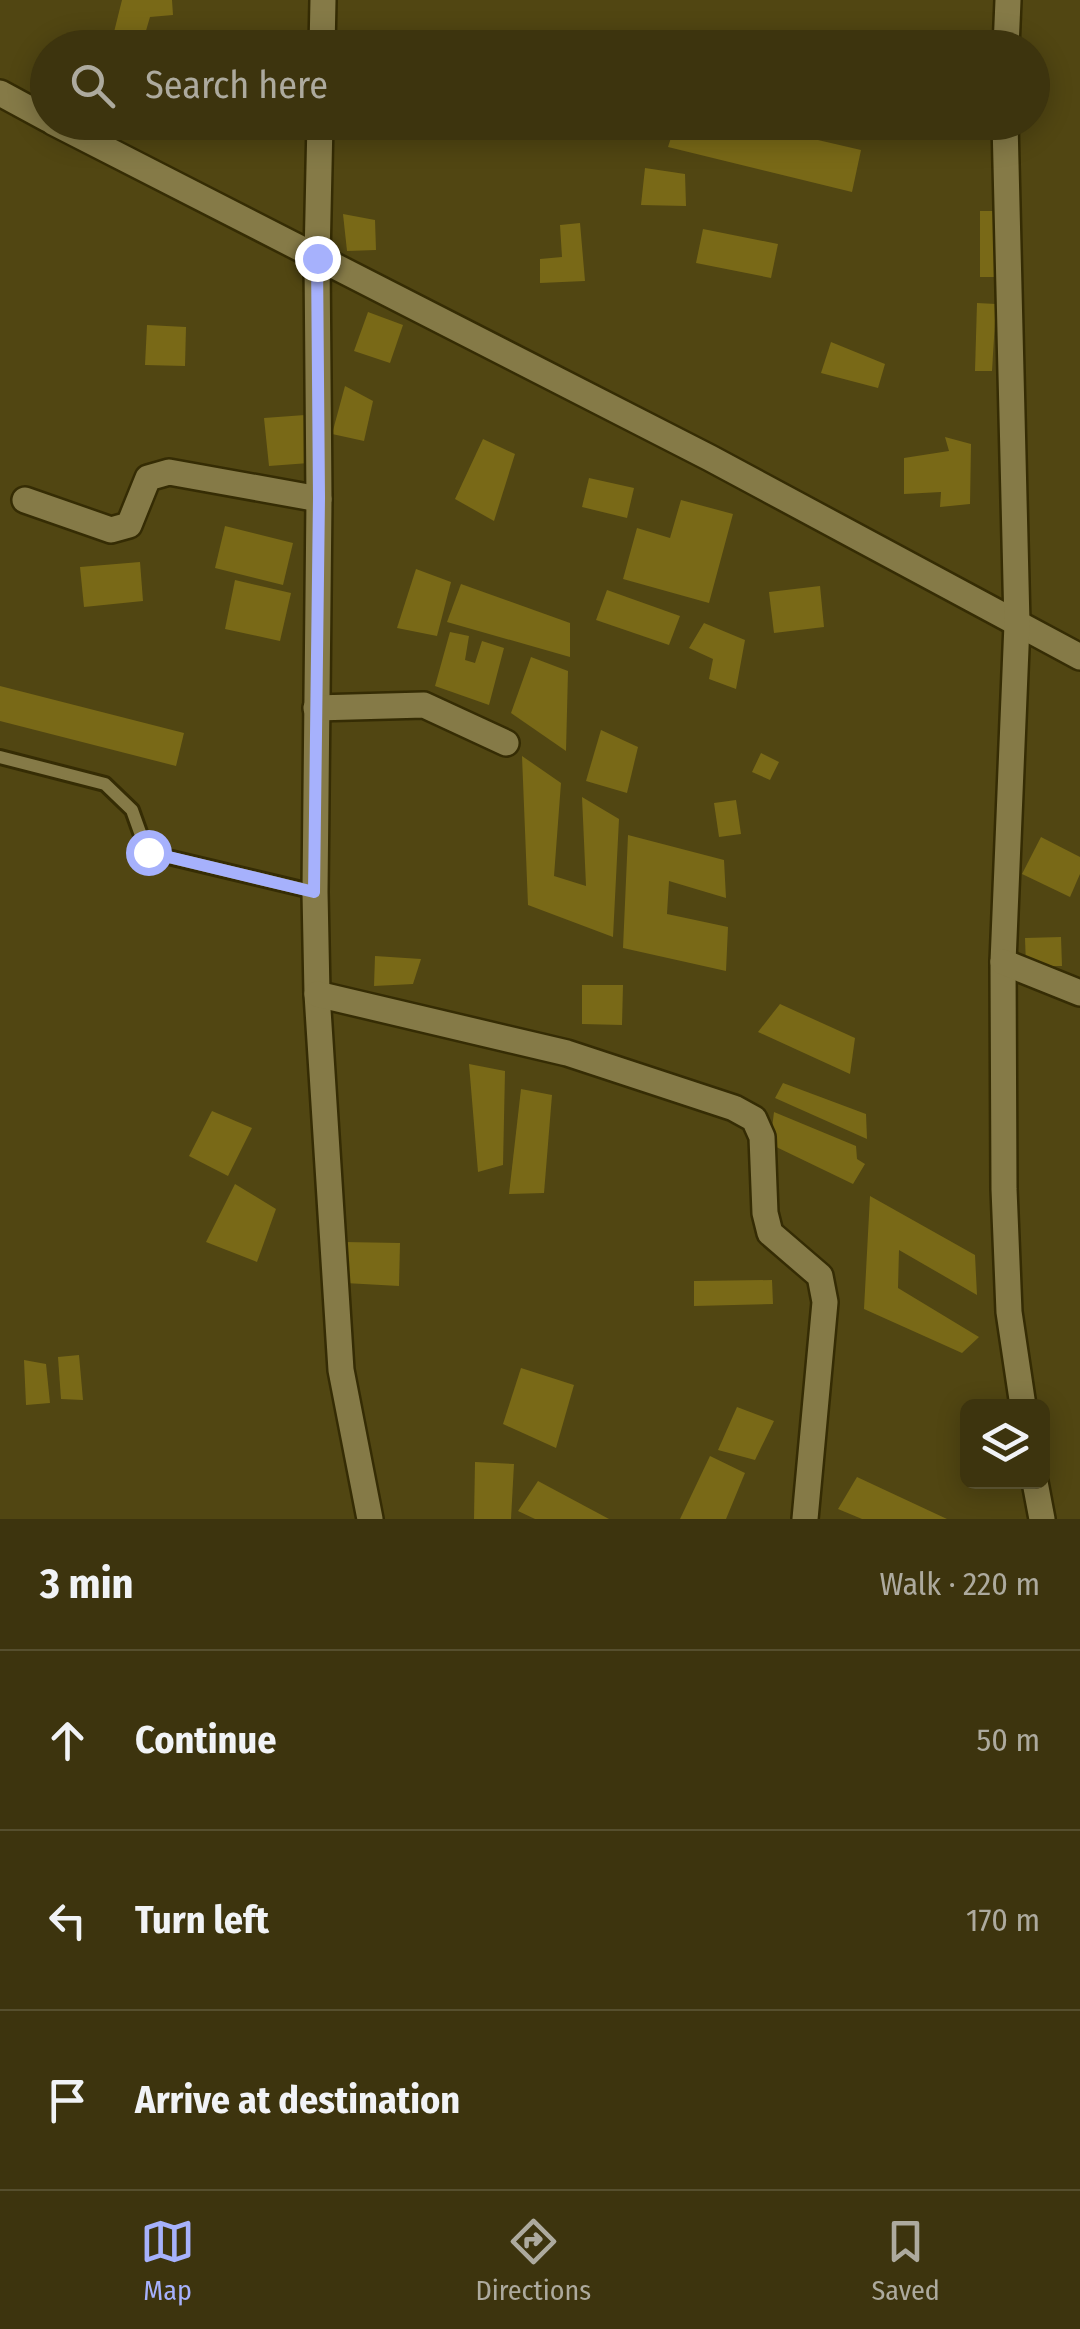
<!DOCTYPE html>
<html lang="en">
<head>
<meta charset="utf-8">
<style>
	body { margin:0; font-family:"Fira Sans Condensed",sans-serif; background:#443c17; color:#f1f3f6 }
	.controls { position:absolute; right:30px; bottom:30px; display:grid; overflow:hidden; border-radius:15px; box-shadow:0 5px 25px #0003 }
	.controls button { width:90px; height:90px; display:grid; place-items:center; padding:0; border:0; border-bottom:2px solid #564f2e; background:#3d340e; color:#f1f3f6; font:50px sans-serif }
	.stop { position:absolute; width:30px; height:30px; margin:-22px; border:8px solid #a6b1fc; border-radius:50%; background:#fff }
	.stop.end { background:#a6b1fc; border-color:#fff; box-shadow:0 2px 10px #0008 }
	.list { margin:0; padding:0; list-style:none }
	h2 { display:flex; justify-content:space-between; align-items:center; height:130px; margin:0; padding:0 40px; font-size:42px }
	h2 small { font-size:32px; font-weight:400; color:#adaa9e }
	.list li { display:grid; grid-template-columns:65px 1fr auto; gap:30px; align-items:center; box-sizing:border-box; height:180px; padding:0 40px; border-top:2px solid #564f2e }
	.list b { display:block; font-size:38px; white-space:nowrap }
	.list em { font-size:32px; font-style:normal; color:#adaa9e }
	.icon { flex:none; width:55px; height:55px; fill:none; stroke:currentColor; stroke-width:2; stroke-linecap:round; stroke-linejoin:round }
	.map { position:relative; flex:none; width:1080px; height:1519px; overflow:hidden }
	.search { position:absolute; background:#3d340e; box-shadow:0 5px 25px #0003; left:30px; right:30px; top:30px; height:110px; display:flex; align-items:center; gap:25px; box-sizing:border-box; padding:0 35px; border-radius:55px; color:#adaa9e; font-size:38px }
	.sheet { height:670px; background:#3d340e }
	nav { display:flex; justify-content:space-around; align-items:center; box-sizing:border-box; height:140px; border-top:2px solid #564f2e; background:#3d340e; font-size:28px; color:#adaa9e }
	nav a { display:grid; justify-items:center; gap:5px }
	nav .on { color:#a6b1fc }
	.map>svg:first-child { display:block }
</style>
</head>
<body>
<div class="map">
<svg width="1080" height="1519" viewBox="0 0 1080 1519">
	<rect width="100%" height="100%" fill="#514612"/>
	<g fill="#796917">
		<polygon points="122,0 172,0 173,15 150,17 145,34 114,32"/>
		<polygon points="676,122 741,122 861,150 852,192 668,147"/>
		<polygon points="645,168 685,174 686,206 641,205"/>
		<polygon points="980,211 997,211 1000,277 980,277"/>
		<polygon points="343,214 375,220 376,250 347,251"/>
		<polygon points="580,223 585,281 540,283 540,259 562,257 560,225"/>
		<polygon points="703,229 778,244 771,278 696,263"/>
		<polygon points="977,303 996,304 992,371 975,371"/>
		<polygon points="368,312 403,325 390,363 354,351"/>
		<polygon points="147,325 186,327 185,366 145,365"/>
		<polygon points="831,342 885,364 878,388 821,373"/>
		<polygon points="345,386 373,401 364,441 332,434"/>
		<polygon points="305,415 309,463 269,466 264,418"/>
		<polygon points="945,437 971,444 970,504 940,507 941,492 904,494 904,458 949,451"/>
		<polygon points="483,439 515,454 494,521 455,499"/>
		<polygon points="589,478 634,488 627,518 582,507"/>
		<polygon points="681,500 733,514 709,603 623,579 637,528 670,538"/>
		<polygon points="225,526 293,543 283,585 215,568"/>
		<polygon points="140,562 143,601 84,607 80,567"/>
		<polygon points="416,569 451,582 437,636 397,628"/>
		<polygon points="235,580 291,593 280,641 225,629"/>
		<polygon points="461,584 570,623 570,657 447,622"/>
		<polygon points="820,586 824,627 774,633 769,592"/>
		<polygon points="607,590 680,616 669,645 596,620"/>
		<polygon points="704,623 745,640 736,689 709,679 713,659 689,648"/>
		<polygon points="450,632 469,636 465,660 475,663 482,641 504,648 489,705 435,686"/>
		<polygon points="531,657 568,671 566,751 511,713"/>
		<polygon points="0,686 184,733 176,766 0,721"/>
		<polygon points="601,730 638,747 627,793 586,781"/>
		<polygon points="761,753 779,762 770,780 752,772"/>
		<polygon points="522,756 561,783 554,876 586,886 582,797 619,819 613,937 528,905"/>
		<polygon points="736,800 741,834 719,837 714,803"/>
		<polygon points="628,835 724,860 726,898 669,881 667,914 728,927 726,971 623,948"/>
		<polygon points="1041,837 1080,857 1080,874 1070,897 1022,874"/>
		<polygon points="1061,937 1062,966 1026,966 1025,938"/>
		<polygon points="375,956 421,959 413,984 374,986"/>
		<polygon points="582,985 623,985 622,1025 582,1024"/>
		<polygon points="780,1004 855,1038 850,1074 758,1032"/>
		<polygon points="469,1064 505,1071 503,1165 478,1172"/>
		<polygon points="783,1083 866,1114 867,1139 775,1098"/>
		<polygon points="521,1089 552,1095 544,1193 509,1194"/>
		<polygon points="212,1111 252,1128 228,1176 189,1156"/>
		<polygon points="774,1112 856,1146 857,1159 865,1164 853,1184 770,1144"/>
		<polygon points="235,1184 276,1209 257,1262 206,1242"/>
		<polygon points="870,1196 975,1255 977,1295 899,1250 898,1288 979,1337 962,1353 864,1309"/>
		<polygon points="344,1242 400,1243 399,1286 345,1283"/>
		<polygon points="772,1280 773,1304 694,1306 694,1281"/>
		<polygon points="79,1355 83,1400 61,1399 58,1357"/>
		<polygon points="24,1360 46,1364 50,1403 26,1405"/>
		<polygon points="521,1368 574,1385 556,1448 503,1424"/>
		<polygon points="737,1407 774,1421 755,1460 718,1450"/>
		<polygon points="710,1456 745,1473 726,1519 680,1519"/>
		<polygon points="475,1462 514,1464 511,1519 474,1519"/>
		<polygon points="857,1477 947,1519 862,1519 838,1509"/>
		<polygon points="538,1481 609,1519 535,1519 518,1511"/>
	</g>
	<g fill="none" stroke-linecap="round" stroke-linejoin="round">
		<defs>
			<polyline id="lane" points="0,757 105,784 132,810 147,852 315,892"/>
			<g id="street">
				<polyline points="322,48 323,0"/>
				<polyline points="1006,48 1008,0"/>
				<polyline points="0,93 48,119"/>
				<polyline points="53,122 710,458 1080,657"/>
				<polyline points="320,122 317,258 319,499 315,892 317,994 341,1370 370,1519"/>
				<polyline points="1005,122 1017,624 1003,962 1004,1189 1009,1312 1023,1406"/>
				<polyline points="25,500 111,530 129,525 148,478 169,472 319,499"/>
				<polyline points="316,708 424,705 506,743"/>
				<polyline points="1003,962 1080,993"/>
				<polyline points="317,994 567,1053 734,1108 754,1119 762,1137 765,1213 770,1233 820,1276 825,1302 805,1519"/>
				<polyline points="1035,1482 1042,1519"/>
			</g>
		</defs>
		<use href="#lane" stroke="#352c04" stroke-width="18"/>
		<use href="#street" stroke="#352c04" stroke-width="30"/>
		<use href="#lane" stroke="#857a47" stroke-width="12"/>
		<use href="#street" stroke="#857a47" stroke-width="25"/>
	</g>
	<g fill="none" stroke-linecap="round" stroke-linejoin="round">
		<polyline stroke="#a6b1fc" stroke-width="12" points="148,852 314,892 319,498 317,258"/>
	</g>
</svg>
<div class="controls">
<button><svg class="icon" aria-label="layers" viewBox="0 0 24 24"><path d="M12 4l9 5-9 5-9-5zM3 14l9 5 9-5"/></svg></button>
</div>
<div class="stop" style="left:148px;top:852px"></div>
<div class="stop end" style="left:317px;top:258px"></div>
<div class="search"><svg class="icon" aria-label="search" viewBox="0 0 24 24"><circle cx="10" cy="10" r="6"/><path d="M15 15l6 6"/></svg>Search here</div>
</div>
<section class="sheet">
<h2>3 min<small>Walk · 220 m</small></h2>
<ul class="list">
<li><svg class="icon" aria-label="ahead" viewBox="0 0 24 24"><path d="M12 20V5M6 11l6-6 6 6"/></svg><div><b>Continue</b></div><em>50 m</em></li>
<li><svg class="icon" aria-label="left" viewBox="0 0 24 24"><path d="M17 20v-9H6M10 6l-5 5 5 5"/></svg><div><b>Turn left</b></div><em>170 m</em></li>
<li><svg class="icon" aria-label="arrive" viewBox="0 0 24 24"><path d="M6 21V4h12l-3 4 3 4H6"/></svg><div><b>Arrive at destination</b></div></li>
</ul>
</section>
<nav>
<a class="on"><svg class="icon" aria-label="map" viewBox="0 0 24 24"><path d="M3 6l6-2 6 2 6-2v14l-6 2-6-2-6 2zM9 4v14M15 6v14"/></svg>Map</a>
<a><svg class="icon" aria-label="directions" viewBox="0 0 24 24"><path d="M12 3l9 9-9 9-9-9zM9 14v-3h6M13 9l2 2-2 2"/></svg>Directions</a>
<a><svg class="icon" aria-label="saved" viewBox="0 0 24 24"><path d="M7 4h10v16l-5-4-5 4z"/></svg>Saved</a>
</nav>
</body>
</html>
